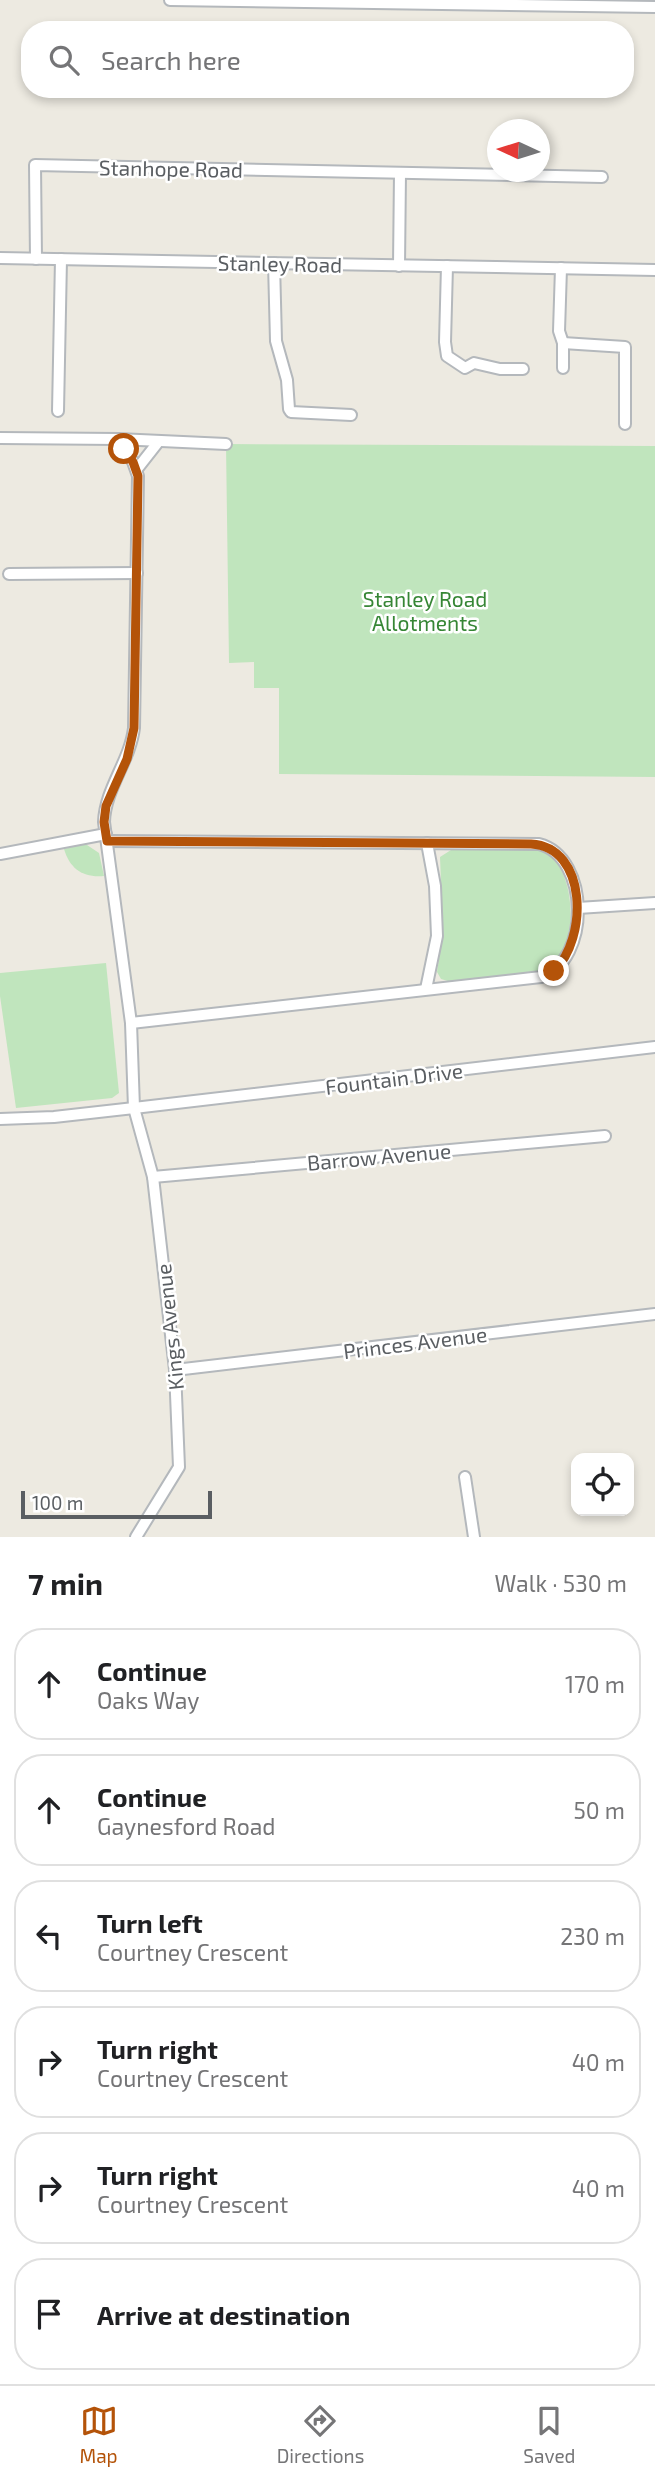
<!DOCTYPE html>
<html lang="en">
<head>
<meta charset="utf-8">
<style>
	body { margin:0; font-family:"Exo 2",sans-serif; background:#f2f2f2; color:#202124 }
	.controls { position:absolute; right:21px; bottom:21px; display:grid; overflow:hidden; border-radius:14px; box-shadow:0 4px 10px #0003 }
	.controls button { width:63px; height:63px; display:grid; place-items:center; padding:0; border:0; border-bottom:2px solid #e0e0e0; background:#fff; color:#202124; font:35px sans-serif }
	.compass { position:absolute; left:487px; top:119px; width:63px; height:63px; border-radius:50%; background:#fff; box-shadow:0 4px 10px #0003; rotate:274deg }
	.scale { position:absolute; left:21px; bottom:18px; width:191px; box-sizing:border-box; padding-left:7px; border:4px solid #5a5e62; border-top:0; font-size:19px; line-height:24px; white-space:nowrap; color:#5a5e62; -webkit-text-stroke:5px #fff; paint-order:stroke }
	.stop { position:absolute; width:21px; height:21px; margin:-16px; border:5px solid #b45309; border-radius:50%; background:#fff }
	.stop.end { background:#b45309; border-color:#fff; box-shadow:0 2px 7px #0008 }
	.list { margin:0; padding:0; list-style:none }
	h2 { display:flex; justify-content:space-between; align-items:center; height:91px; margin:0; padding:0 28px; font-size:30px }
	h2 small { font-size:23px; font-weight:400; color:#757577 }
	.list li { display:grid; grid-template-columns:46px 1fr auto; gap:21px; align-items:center; box-sizing:border-box; height:112px; margin:0 14px 14px; padding:0 14px; border:2px solid #e0e0e0; border-radius:28px }
	.list b { display:block; font-size:26px; white-space:nowrap }
	.list p { margin:0; font-size:23px; white-space:nowrap; color:#757577 }
	.list em { font-size:23px; font-style:normal; color:#757577 }
	.icon { flex:none; width:38px; height:38px; fill:none; stroke:currentColor; stroke-width:2; stroke-linecap:round; stroke-linejoin:round }
	.map { position:relative; flex:none; width:655px; height:1537px; overflow:hidden }
	.search { position:absolute; background:#fff; box-shadow:0 4px 10px #0003; left:21px; right:21px; top:21px; height:77px; display:flex; align-items:center; gap:18px; box-sizing:border-box; padding:0 24px; border-radius:28px; color:#757577; font-size:26px }
	.sheet { height:847px; background:#fff }
	nav { display:flex; justify-content:space-around; align-items:center; box-sizing:border-box; height:98px; border-top:2px solid #e0e0e0; background:#fff; font-size:19px; color:#757577 }
	nav a { display:grid; justify-items:center; gap:4px }
	nav .on { color:#b45309 }
	.map>svg:first-child { display:block }
</style>
</head>
<body>
<div class="map">
<svg width="655" height="1537" viewBox="0 0 655 1537">
	<rect width="100%" height="100%" fill="#edeae1"/>
	<g fill="#c0e5bd">
		<polygon points="226,444 655,446 655,777 279,774 279,688 254,688 254,662 229,663"/>
		<path d="M 80,845 L 87,845 L 99,853 L 104,876 C 83,878 70,869 64,849 Z"/>
		<path d="M 461,849 L 539,850 C 577,860 581,948 549,967 C 535,976 469,979 448,981 L 441,979 L 437,972 L 443,932 L 440,857 L 451,850 Z"/>
		<polygon points="106,963 119,1093 112,1098 16,1108 0,996 0,973"/>
	</g>
	<g fill="none" stroke-linecap="round" stroke-linejoin="round">
		<defs>
			<g id="minor">
				<polyline points="170,0 655,7"/>
				<polyline points="0,258 655,270"/>
				<polyline points="36,259 35,165 602,177"/>
				<polyline points="274,263 276,341 287,380 289,409 291,412 351,415"/>
				<polyline points="399,266 400,173"/>
				<polyline points="447,266 445,342 447,356 465,368 474,363 500,369 523,369"/>
				<polyline points="561,268 559,331 563,343 563,368"/>
				<polyline points="563,343 625,347 625,424"/>
				<polyline points="58,411 61,259"/>
				<polyline points="0,438 118,439 226,444"/>
				<path d="M 118,439 L 133,462 L 138,476 L 134,728 C 130,761 105,789 104,822 L 131,1023 L 134,1108 L 153,1177 L 175,1370 L 179,1467 L 136,1537"/>
				<polyline points="137,469 159,441"/>
				<polyline points="9,574 137,573"/>
				<path d="M 107,841 L 539,844 C 590,857 591,961 541,977 L 131,1023"/>
				<polyline points="0,854 106,834"/>
				<polyline points="578,908 655,903"/>
				<polyline points="426,989 437,936 435,886 427,843"/>
				<polyline points="0,1119 54,1117 134,1108 655,1047"/>
				<polyline points="153,1177 605,1136"/>
				<polyline points="175,1370 655,1314"/>
				<polyline points="465,1477 474,1537"/>
			</g>
		</defs>
		<use href="#minor" stroke="#b4b8bc" stroke-width="14"/>
		<use href="#minor" stroke="#fff" stroke-width="10"/>
	</g>
	<g fill="none" stroke-linecap="round" stroke-linejoin="round">
		<path stroke="#b45309" stroke-width="9" d="M 124,449 L 133,462 L 138,476 L 134,728 L 127,759 L 106,806 L 104,822 L 107,841 L 531,844 C 588,847 588,939 554,971"/>
	</g>
	<g text-anchor="middle" dominant-baseline="central" stroke-width="5" stroke-linejoin="round" paint-order="stroke">
		<g font-size="21" fill="#5a5e62" stroke="#fff">
			<text transform="translate(171 168) rotate(1)">Stanhope Road</text>
			<text transform="translate(280 263) rotate(1)">Stanley Road</text>
			<text transform="translate(394 1078) rotate(-7)">Fountain Drive</text>
			<text transform="translate(379 1156) rotate(-5)">Barrow Avenue</text>
			<text transform="translate(169 1327) rotate(-96)">Kings Avenue</text>
			<text transform="translate(415 1342) rotate(-7)">Princes Avenue</text>
		</g>
		<g font-size="21" fill="#368635" stroke="#fff">
			<text x="425" y="598">Stanley Road<tspan x="425" dy="24">Allotments</tspan></text>
		</g>
	</g>
</svg>
<div class="controls">
<button><svg class="icon" aria-label="locate" viewBox="0 0 24 24"><circle cx="12" cy="12" r="6"/><path d="M12 2v4M12 18v4M2 12h4M18 12h4"/></svg></button>
</div>
<svg class="compass" viewBox="-18 -18 36 36"><path d="M0-13l5 13h-10z" fill="#e53935"/><path d="M0 13l5-13h-10z" fill="#757577"/></svg>
<div class="scale">100 m</div>
<div class="stop" style="left:124px;top:449px"></div>
<div class="stop end" style="left:554px;top:971px"></div>
<div class="search"><svg class="icon" aria-label="search" viewBox="0 0 24 24"><circle cx="10" cy="10" r="6"/><path d="M15 15l6 6"/></svg>Search here</div>
</div>
<section class="sheet">
<h2>7 min<small>Walk · 530 m</small></h2>
<ul class="list">
<li><svg class="icon" aria-label="ahead" viewBox="0 0 24 24"><path d="M12 20V5M6 11l6-6 6 6"/></svg><div><b>Continue</b><p>Oaks Way</p></div><em>170 m</em></li>
<li><svg class="icon" aria-label="ahead" viewBox="0 0 24 24"><path d="M12 20V5M6 11l6-6 6 6"/></svg><div><b>Continue</b><p>Gaynesford Road</p></div><em>50 m</em></li>
<li><svg class="icon" aria-label="left" viewBox="0 0 24 24"><path d="M17 20v-9H6M10 6l-5 5 5 5"/></svg><div><b>Turn left</b><p>Courtney Crescent</p></div><em>230 m</em></li>
<li><svg class="icon" aria-label="right" viewBox="0 0 24 24"><path d="M7 20v-9h11M14 6l5 5-5 5"/></svg><div><b>Turn right</b><p>Courtney Crescent</p></div><em>40 m</em></li>
<li><svg class="icon" aria-label="right" viewBox="0 0 24 24"><path d="M7 20v-9h11M14 6l5 5-5 5"/></svg><div><b>Turn right</b><p>Courtney Crescent</p></div><em>40 m</em></li>
<li><svg class="icon" aria-label="arrive" viewBox="0 0 24 24"><path d="M6 21V4h12l-3 4 3 4H6"/></svg><div><b>Arrive at destination</b></div></li>
</ul>
</section>
<nav>
<a class="on"><svg class="icon" aria-label="map" viewBox="0 0 24 24"><path d="M3 6l6-2 6 2 6-2v14l-6 2-6-2-6 2zM9 4v14M15 6v14"/></svg>Map</a>
<a><svg class="icon" aria-label="directions" viewBox="0 0 24 24"><path d="M12 3l9 9-9 9-9-9zM9 14v-3h6M13 9l2 2-2 2"/></svg>Directions</a>
<a><svg class="icon" aria-label="saved" viewBox="0 0 24 24"><path d="M7 4h10v16l-5-4-5 4z"/></svg>Saved</a>
</nav>
</body>
</html>
